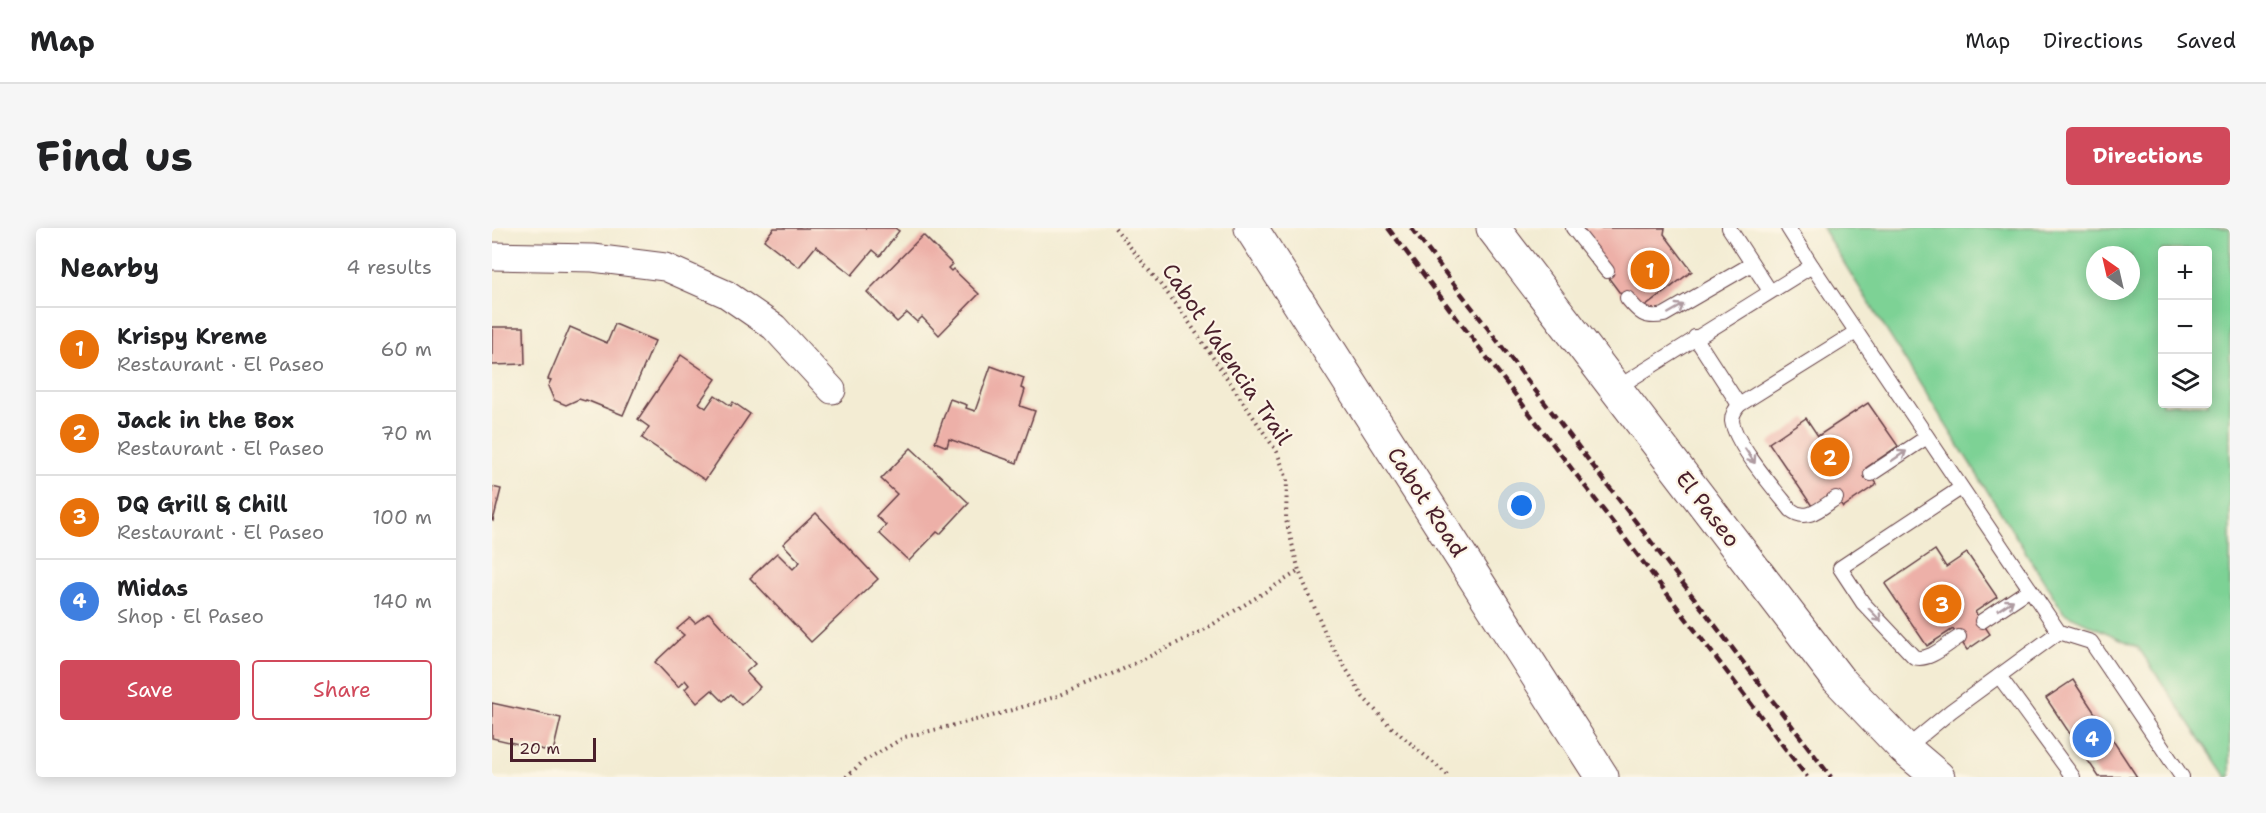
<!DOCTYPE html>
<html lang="en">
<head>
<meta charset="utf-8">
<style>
	body { margin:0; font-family:"Shantell Sans",sans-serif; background:#f6f6f6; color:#202124 }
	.controls { position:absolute; right:18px; top:18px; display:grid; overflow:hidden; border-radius:6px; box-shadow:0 3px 15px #0003 }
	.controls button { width:54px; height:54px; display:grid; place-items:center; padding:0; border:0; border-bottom:2px solid #e0e0e0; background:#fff; color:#202124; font:30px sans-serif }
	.compass { position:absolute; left:1594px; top:18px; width:54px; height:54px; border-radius:50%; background:#fff; box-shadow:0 3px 15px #0003; rotate:326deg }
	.scale { position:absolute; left:18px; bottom:15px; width:86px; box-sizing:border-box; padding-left:6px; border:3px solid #4a1f2b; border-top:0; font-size:16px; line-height:21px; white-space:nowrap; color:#4a1f2b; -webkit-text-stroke:4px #fcf5e5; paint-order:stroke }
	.you { position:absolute; left:1030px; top:278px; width:21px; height:21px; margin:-15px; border:4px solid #fff; border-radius:50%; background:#1a73e8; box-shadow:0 0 0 9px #1a73e833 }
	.badge { display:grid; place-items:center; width:39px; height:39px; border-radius:50%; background:#d1495b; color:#fff; font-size:20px; font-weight:700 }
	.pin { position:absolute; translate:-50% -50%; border:3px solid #fff; box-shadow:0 2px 6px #0006 }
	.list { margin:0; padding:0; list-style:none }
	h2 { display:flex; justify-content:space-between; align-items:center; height:78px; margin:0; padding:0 24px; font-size:26px }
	h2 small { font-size:20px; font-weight:400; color:#757577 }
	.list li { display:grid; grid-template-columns:39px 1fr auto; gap:18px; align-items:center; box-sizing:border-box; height:84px; padding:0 24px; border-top:2px solid #e0e0e0 }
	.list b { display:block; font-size:22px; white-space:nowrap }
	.list p { margin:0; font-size:20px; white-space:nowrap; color:#757577 }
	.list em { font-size:20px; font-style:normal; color:#757577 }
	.actions { display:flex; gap:12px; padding:18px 24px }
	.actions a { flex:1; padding:14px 0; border:2px solid #d1495b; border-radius:6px; text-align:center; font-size:21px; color:#d1495b }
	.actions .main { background:#d1495b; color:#fff }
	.icon { flex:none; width:33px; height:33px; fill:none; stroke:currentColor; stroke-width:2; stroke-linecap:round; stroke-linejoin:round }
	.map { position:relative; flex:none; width:1738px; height:549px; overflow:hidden; border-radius:6px }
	header { display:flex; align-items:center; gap:36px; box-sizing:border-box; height:84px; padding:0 30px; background:#fff; border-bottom:2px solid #e0e0e0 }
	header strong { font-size:28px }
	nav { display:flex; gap:33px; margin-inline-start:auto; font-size:21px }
	.intro { display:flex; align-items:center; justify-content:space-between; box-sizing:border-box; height:144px; padding:0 36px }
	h1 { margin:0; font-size:42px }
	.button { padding:15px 27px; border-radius:6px; background:#d1495b; color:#fff; font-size:21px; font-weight:700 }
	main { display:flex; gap:36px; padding:0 36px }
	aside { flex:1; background:#fff; border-radius:6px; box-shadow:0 3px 15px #0003 }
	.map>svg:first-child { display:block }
</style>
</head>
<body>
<header>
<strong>Map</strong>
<nav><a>Map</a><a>Directions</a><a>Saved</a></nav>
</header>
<div class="intro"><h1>Find us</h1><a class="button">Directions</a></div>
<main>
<aside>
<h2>Nearby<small>4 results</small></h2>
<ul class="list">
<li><span class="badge" style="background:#e8710a">1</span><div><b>Krispy Kreme</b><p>Restaurant · El Paseo</p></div><em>60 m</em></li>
<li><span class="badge" style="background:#e8710a">2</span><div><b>Jack in the Box</b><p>Restaurant · El Paseo</p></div><em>70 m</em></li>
<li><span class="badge" style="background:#e8710a">3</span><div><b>DQ Grill &amp; Chill</b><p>Restaurant · El Paseo</p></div><em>100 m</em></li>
<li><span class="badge" style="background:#3f7fe0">4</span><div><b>Midas</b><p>Shop · El Paseo</p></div><em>140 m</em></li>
</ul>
<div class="actions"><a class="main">Save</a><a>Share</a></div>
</aside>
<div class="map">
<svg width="1738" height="549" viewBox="0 0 1738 549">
	<rect width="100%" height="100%" fill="#fcf5e5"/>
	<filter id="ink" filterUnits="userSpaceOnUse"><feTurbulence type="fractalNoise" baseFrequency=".0167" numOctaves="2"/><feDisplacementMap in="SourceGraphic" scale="12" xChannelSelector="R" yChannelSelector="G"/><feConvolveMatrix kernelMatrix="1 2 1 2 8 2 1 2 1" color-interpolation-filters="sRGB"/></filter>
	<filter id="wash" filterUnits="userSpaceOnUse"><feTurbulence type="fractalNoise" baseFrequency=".008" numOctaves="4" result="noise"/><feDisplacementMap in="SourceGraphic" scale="24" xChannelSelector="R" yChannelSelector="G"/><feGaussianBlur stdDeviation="1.35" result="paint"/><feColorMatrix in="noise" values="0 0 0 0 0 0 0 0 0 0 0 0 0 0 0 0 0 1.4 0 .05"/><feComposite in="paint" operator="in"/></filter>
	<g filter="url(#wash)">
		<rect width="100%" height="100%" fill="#f3ecd3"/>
		<path fill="#7dd295" stroke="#647860" stroke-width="1.5" fill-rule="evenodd" d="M 1330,0 L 1738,0 L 1738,549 L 1734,549 L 1646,419 L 1572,385 ZM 1670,22 L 1716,22 L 1716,176 L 1670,176 ZM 1603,27 L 1639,27 L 1639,63 L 1603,63 Z"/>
		<g id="blocks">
			<g fill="#edb0a8">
				<polygon points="282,0 403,0 407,3 388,28 381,22 360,47 324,18 307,39 272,12"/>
				<polygon points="1089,0 1173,0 1172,6 1200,43 1150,81 1133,72 1113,45"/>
				<polygon points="431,7 460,36 456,40 459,43 461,41 487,66 447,107 430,89 425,94 415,85 405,94 375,64"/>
				<polygon points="123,96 163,113 131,187 94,172 93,173 87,171 74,177 62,172 56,158 59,152 56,151 78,99 115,115"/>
				<polygon points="0,99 32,99 33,136 0,137"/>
				<polygon points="189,127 224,151 207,175 214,180 223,167 239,178 241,174 258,186 213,252 150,210 157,199 146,191"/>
				<polygon points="499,138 532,150 529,160 533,162 528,178 543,183 525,235 457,211 455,219 443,214 458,171 475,177 474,180 483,183"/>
				<polygon points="1376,175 1406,218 1374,240 1385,256 1351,279 1341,265 1320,278 1277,215 1314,190 1326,208"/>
				<polygon points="419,220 477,275 448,306 445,304 417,333 387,305 394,297 384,288 405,266 389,251"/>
				<polygon points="0,259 9,261 1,293 0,292"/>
				<polygon points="324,285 386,351 319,414 258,350 285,325 301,341 308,334 291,316"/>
				<polygon points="1443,322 1454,339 1475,325 1505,369 1483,384 1498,406 1475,422 1461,401 1435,418 1393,356"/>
				<polygon points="217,385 263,436 254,444 268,459 249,477 239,466 231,473 220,462 205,475 193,461 197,457 193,452 186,459 163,434 192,407 185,401 198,390 203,395"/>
				<polygon points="1581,452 1645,549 1607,549 1554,470"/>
				<polygon points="0,475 69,490 61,524 0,510"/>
			</g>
		</g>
	</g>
	<g filter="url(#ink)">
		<use href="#blocks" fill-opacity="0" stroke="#633e44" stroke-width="1.5"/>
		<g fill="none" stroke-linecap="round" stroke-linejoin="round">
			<defs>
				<g id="lane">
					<polyline points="1081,0 1115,43"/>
					<polyline points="1237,0 1278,63"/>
					<polyline points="1296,0 1320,38"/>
					<path d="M 1135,70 C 1147,85 1153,91 1172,87 L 1260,36"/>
					<polyline points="1203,109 1247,177 1364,104"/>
					<polyline points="1123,161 1320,38 1567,404 1459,483 1413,521"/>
					<path d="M 1247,177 C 1243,182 1240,186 1240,193 C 1243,216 1284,263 1299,282 C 1315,295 1330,279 1344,270"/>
					<polyline points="1379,246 1435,209"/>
					<polyline points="1490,393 1538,361"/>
					<polyline points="1567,404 1599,414 1690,549"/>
					<path d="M 1467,409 C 1454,417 1437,434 1422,429 L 1371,375 L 1348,340 L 1469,260"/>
					<polyline points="1507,448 1581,549"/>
				</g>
				<polyline id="street" points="0,28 101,30 173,39 234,66 282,99 340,162"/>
				<g id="secondary">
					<polyline points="759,0 1110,549"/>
					<polyline points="1001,0 1346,451 1413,521 1446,549"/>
				</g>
			</defs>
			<use href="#lane" stroke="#633e44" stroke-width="16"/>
			<use href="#street" stroke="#633e44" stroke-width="29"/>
			<use href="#secondary" stroke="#633e44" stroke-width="35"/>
			<g stroke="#633e44" stroke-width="4" stroke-dasharray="1.5 4.5" stroke-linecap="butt">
				<polyline points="623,0 688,81 785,224 795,251 794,292 807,343 835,409 871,469 897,497 958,549"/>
				<polyline points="354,549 372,533 413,509 500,488 563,469 627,443 710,403 807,343"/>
			</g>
			<use href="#lane" stroke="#fff" stroke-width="14"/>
			<use href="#street" stroke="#fff" stroke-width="27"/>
			<use href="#secondary" stroke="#fff" stroke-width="33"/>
			<g stroke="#4a1f2b" stroke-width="4.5" stroke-dasharray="9 4.5" stroke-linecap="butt">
				<polyline points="896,0 1315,549"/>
				<polyline points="919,0 1339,549"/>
			</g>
		</g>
		<defs><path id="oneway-shaft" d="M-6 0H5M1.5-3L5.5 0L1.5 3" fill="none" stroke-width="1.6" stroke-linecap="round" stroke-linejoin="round" transform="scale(1.5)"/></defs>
		<g stroke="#ae9aa0">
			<use href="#oneway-shaft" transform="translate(1184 81) rotate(-30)"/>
			<use href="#oneway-shaft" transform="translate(1258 228) rotate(56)"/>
			<use href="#oneway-shaft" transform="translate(1407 228) rotate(-34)"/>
			<use href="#oneway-shaft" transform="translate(1514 377) rotate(-34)"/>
			<use href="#oneway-shaft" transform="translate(1383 387) rotate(46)"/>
		</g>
	</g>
	<g text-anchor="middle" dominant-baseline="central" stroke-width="4.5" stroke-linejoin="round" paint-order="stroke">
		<g font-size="22" fill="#4a1f2b" stroke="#fcf5e5">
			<text transform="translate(735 126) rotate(56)">Cabot Valencia Trail</text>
			<text transform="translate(935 274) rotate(57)">Cabot Road</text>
			<text transform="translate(1216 281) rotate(52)">El Paseo</text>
		</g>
	</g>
</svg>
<div class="controls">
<button>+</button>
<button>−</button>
<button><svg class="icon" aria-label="layers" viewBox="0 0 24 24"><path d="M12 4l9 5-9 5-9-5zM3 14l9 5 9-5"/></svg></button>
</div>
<svg class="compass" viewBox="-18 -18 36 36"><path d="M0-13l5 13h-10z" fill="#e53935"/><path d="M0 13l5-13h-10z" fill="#757577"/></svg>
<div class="scale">20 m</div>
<div class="you"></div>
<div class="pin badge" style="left:1158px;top:42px;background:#e8710a">1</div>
<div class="pin badge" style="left:1338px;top:229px;background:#e8710a">2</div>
<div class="pin badge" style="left:1450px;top:376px;background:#e8710a">3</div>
<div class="pin badge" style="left:1600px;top:510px;background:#3f7fe0">4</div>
</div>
</main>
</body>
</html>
